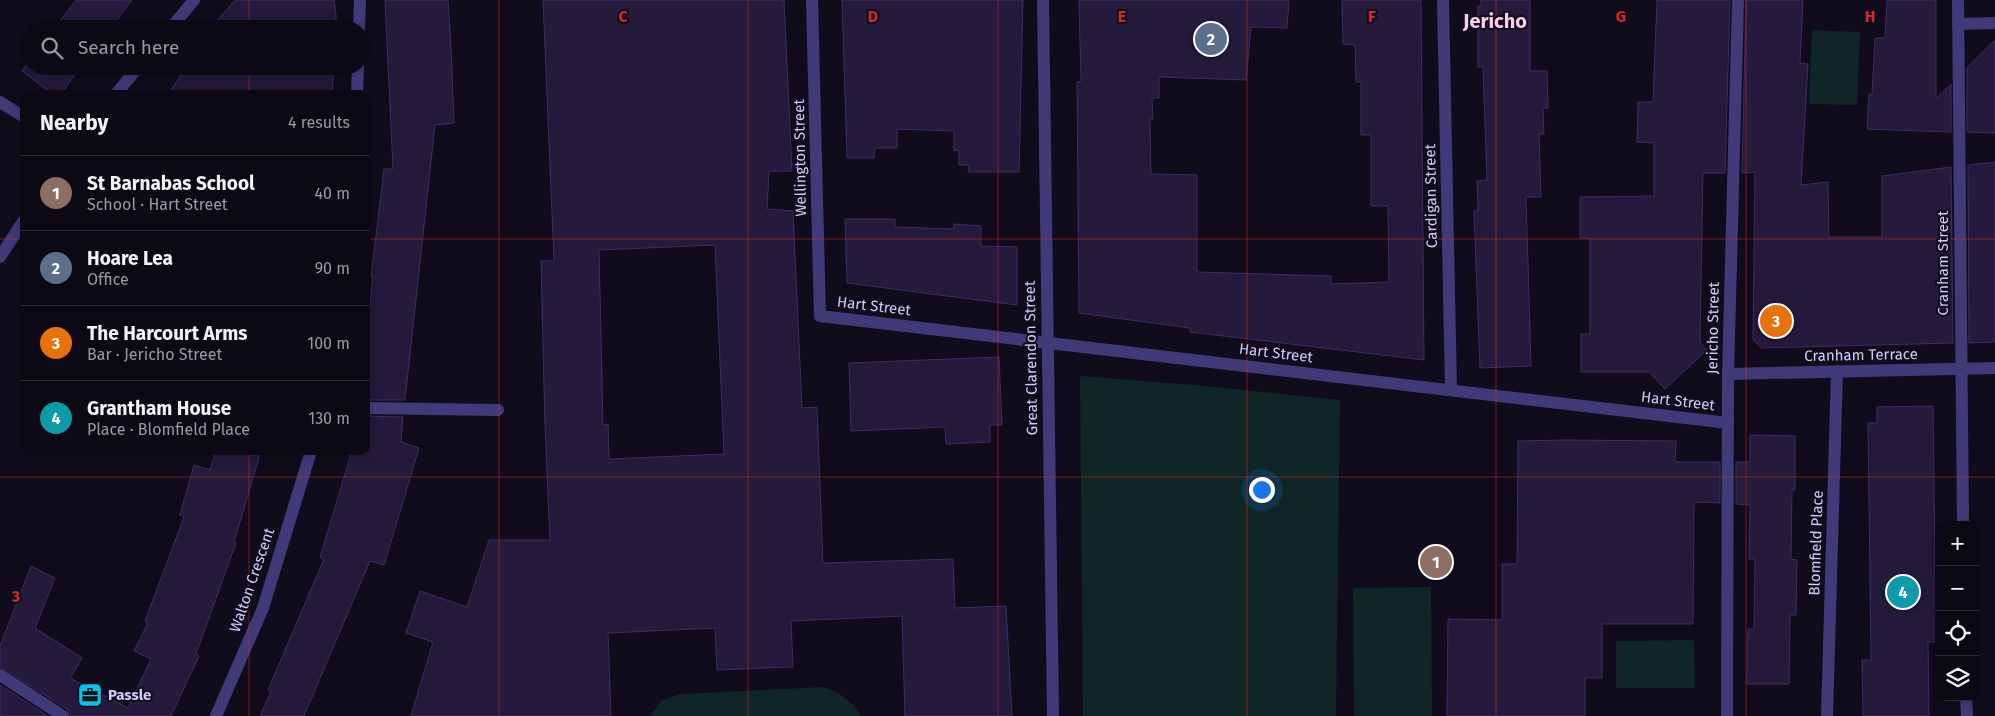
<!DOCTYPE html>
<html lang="en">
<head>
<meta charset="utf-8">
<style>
	body { margin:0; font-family:"Fira Sans",sans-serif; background:#1a1722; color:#f1f3f6 }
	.controls { position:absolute; right:15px; bottom:15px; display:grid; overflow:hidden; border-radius:10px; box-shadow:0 2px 12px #0003 }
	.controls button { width:45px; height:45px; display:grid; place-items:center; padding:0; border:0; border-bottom:1px solid #2c2a34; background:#0c0915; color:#f1f3f6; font:25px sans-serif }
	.you { position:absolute; left:1261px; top:489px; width:18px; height:18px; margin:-12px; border:4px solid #fff; border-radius:50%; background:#1a73e8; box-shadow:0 0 0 8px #1a73e833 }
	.badge { display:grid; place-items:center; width:32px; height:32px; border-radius:50%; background:#7c3aed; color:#fff; font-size:16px; font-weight:700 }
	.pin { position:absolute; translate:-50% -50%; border:2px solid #fff; box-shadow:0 1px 5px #0006 }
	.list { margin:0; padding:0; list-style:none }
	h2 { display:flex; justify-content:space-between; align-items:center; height:65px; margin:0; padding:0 20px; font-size:21px }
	h2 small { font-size:16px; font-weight:400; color:#9a9aa0 }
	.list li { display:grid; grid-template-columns:32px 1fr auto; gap:15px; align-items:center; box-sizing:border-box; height:75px; padding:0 20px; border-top:1px solid #2c2a34 }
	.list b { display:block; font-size:19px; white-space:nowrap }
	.list p { margin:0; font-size:16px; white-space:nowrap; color:#9a9aa0 }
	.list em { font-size:16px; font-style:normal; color:#9a9aa0 }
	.icon { flex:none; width:28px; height:28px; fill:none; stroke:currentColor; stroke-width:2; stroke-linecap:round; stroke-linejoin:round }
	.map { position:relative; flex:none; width:1995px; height:716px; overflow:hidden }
	.search { position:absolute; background:#0c0915; box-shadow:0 2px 12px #0003; left:20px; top:20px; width:350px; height:55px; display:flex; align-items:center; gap:12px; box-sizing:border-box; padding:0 18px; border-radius:28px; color:#9a9aa0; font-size:19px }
	.panel { position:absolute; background:#0c0915; box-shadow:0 2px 12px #0003; left:20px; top:90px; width:350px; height:365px; border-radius:10px }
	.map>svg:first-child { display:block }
</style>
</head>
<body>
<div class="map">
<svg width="1995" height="716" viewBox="0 0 1995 716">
	<rect width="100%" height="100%" fill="#100c1c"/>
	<g fill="#102526">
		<polygon points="1812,30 1860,32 1857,105 1809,104"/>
		<polygon points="1080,376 1206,386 1340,400 1336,716 1083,716"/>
		<polygon points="1431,587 1432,716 1354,716 1353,588"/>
		<polygon points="1694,640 1695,688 1616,688 1616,641"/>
		<path d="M 823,687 C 840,693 852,700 861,716 L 650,716 L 662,700 L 681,694 Z"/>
	</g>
	<g fill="#231a3c" stroke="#3d2d67" fill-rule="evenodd">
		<polygon points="76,0 132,0 110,29 54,29"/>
		<polygon points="235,0 334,0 336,15 336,29 210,29"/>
		<polygon points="385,0 448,0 451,47 454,123 435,125 405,400 366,400 366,339 373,277 371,277 384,169 393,169"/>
		<path d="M 543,0 L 784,0 L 792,171 L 769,171 L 767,209 L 793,211 L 802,408 L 817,407 L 823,563 L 953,559 L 955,608 L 1006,606 L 1012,716 L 905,716 L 902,616 L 791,621 L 793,667 L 717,670 L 715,628 L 608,633 L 611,716 L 411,716 L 433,642 L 406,633 L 420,591 L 467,607 L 489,540 L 550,540 L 545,426 L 541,261 L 554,261 ZM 715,245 L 724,454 L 609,459 L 608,424 L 603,425 L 599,250 Z"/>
		<polygon points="842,0 1023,0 1019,172 968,172 969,165 959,165 959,151 954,150 954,131 897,129 897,148 875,148 874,158 847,158"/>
		<polygon points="1079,0 1289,0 1287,28 1251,27 1246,80 1159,77 1159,98 1152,98 1153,119 1150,119 1151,174 1197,175 1197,272 1331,276 1331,284 1389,282 1388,206 1371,206 1371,135 1361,135 1361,82 1356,82 1355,45 1343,44 1342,0 1421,0 1424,360 1190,332 1190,328 1079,313 1077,82 1081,81"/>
		<polygon points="1481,0 1530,0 1530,71 1547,71 1548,108 1543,108 1544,134 1539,134 1541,197 1526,197 1531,366 1480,368 1474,211 1478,211 1477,181 1487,180 1483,67 1478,67 1478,6 1481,6"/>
		<polygon points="1657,0 1730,0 1725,173 1703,173 1700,342 1707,350 1665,389 1649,372 1581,372 1581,334 1590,334 1590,238 1580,238 1580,197 1654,196 1654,143 1637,142 1638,102 1653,102"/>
		<polygon points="1746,0 1803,0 1800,63 1808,64 1801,185 1828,182 1829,237 1882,237 1882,176 1951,167 1953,343 1762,348 1753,340 1755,172 1742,173"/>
		<polygon points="1887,0 1936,0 1936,99 1951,84 1951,132 1867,129 1869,94 1872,94 1875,38 1885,38"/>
		<polygon points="1995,40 1995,133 1967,132 1967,68"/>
		<polygon points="29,62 29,66 81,66 61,94 52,94 22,71"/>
		<polygon points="187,66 334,66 332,94 168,94"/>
		<polygon points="1995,162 1995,342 1969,343 1968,165"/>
		<polygon points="845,219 895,219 895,227 954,229 954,224 981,226 981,246 1017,247 1017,305 847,283"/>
		<polygon points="999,357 1002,425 990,425 990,442 946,444 945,427 851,431 849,363"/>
		<polygon points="1933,406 1936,642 1928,642 1929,716 1863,716 1862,660 1871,660 1868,423 1877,423 1877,407"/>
		<polygon points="366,416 403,417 401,442 419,448 384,565 370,561 304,716 260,716 271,692 268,690 324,559 320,557 352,451 366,451"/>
		<polygon points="1750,435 1795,436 1795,490 1792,490 1791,559 1797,560 1796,615 1790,615 1789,684 1747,684 1748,629 1754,629 1755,559 1749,559 1750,505 1736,504 1736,462 1750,462"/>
		<polygon points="1566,440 1676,441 1675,462 1720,462 1720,503 1694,502 1693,624 1602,624 1602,678 1585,678 1585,716 1447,716 1448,619 1502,620 1502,564 1517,564 1518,441"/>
		<polygon points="216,451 261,451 234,542 236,543 196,654 199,656 171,716 71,716 67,709 0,667 0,646 31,566 55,578 35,628 82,658 70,678 128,708 151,659 134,651 148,623 145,621 184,517 180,515 194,465 210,470"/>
		<polygon points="0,685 48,716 0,716"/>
	</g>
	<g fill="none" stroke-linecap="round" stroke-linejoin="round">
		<polyline stroke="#413a79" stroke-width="12" points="366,408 498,410"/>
		<g stroke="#413a79" stroke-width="12">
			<polyline points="812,0 820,316 1728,423"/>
			<polyline points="1043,0 1053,716"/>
			<polyline points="1443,0 1451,390"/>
			<polyline points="1958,0 1963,525"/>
			<polyline points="1958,24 1995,23"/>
			<polyline points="170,29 194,0"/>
			<polyline points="359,29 360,0"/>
			<polyline points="116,94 139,66"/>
			<polyline points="357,94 358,66"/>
			<polyline points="0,102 24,117"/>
			<polyline points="0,257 24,220"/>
			<polyline points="1728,374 1995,368"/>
			<polyline points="0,675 63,716"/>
			<polyline points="1966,697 1967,716"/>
			<polyline points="216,716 263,608 311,451"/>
			<polyline points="1727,716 1728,374 1738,0"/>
			<polyline points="1827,716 1837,371"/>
		</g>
	</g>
	<path fill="none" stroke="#d62828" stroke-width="1" stroke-opacity="0.55" d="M 249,0 L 249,29M 499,0 L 499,716M 748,0 L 748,716M 998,0 L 998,716M 1247,0 L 1247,716M 1496,0 L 1496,716M 1746,0 L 1746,716M 249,66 L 249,94M 0,239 L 24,239M 366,239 L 1995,239M 249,451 L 249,716M 0,477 L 1995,477"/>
	<defs>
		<symbol id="office-square" viewBox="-11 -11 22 22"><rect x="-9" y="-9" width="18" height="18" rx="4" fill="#0cc1e7" stroke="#100c1c"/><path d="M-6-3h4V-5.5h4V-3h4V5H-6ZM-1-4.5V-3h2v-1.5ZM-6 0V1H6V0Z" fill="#111"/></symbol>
	</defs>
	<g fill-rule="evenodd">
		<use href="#office-square" x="76" y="681" width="28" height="28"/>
	</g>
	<g text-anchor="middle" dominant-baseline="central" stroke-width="4" stroke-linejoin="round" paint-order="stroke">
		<g font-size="15" fill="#d4cbfc" stroke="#100c1c">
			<text transform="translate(800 158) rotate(-91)">Wellington Street</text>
			<text transform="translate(1431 196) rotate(-91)">Cardigan Street</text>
			<text transform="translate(1943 263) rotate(-90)">Cranham Street</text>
			<text transform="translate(874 306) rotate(7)">Hart Street</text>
			<text transform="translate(1713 328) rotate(-89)">Jericho Street</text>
			<text transform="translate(1276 353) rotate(7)">Hart Street</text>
			<text transform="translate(1861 355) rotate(-1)">Cranham Terrace</text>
			<text transform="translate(1031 358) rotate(-91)">Great Clarendon Street</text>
			<text transform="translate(1678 401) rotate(7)">Hart Street</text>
			<text transform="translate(1816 543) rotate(-88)">Blomfield Place</text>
			<text transform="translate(252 580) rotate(-71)">Walton Crescent</text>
		</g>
		<g font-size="15" font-weight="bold" fill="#d4cbfc" stroke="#100c1c" text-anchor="start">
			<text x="108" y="695">Passle</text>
		</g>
		<g font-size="20" font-weight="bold" fill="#fccde7" stroke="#100c1c">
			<text x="1495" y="21">Jericho</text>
		</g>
	</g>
	<g font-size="16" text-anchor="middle" font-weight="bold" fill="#d62828" stroke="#100c1c" stroke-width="4" stroke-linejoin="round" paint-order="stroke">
		<text x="623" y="22">C</text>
		<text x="873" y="22">D</text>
		<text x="1122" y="22">E</text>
		<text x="1372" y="22">F</text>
		<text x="1621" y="22">G</text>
		<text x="1870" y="22">H</text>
		<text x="16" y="602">3</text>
	</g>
</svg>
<div class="controls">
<button>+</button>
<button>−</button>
<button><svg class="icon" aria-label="locate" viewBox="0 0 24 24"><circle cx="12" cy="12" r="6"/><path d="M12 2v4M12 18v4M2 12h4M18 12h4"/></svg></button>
<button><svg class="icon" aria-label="layers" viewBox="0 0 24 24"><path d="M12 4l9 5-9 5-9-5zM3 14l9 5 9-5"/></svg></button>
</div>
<div class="you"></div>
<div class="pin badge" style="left:1436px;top:562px;background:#8d6e63">1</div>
<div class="pin badge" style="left:1211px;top:39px;background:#5c6f8a">2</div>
<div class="pin badge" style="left:1776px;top:321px;background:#e8710a">3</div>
<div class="pin badge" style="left:1903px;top:592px;background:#0f9aa8">4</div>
<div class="search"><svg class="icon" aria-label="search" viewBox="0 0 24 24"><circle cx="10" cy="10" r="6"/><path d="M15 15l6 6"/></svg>Search here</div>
<section class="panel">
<h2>Nearby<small>4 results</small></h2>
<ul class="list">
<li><span class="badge" style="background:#8d6e63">1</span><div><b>St Barnabas School</b><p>School · Hart Street</p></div><em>40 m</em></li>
<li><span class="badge" style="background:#5c6f8a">2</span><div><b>Hoare Lea</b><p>Office</p></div><em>90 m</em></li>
<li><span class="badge" style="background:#e8710a">3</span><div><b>The Harcourt Arms</b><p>Bar · Jericho Street</p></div><em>100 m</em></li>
<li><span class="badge" style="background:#0f9aa8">4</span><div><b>Grantham House</b><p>Place · Blomfield Place</p></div><em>130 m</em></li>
</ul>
</section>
</div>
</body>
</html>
